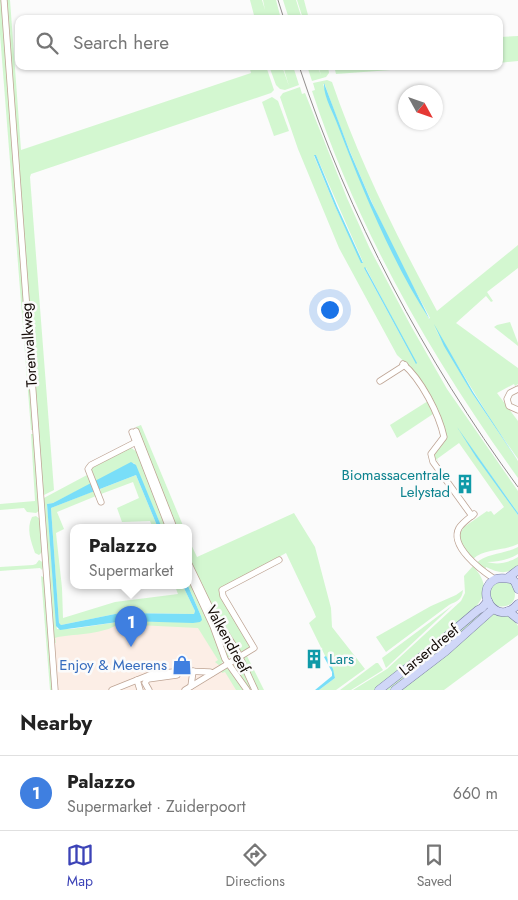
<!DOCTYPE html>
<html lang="en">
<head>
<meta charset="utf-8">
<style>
	body { margin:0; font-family:Jost,sans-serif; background:#f2f2f2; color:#222 }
	.compass { position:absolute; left:398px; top:85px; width:45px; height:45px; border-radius:50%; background:#fff; box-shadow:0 1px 4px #0004; rotate:130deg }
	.you { position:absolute; left:329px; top:309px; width:18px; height:18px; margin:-12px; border:4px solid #fff; border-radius:50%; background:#1a73e8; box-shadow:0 0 0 8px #1a73e833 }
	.badge { display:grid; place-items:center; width:32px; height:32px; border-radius:50%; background:#3c43b7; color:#fff; font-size:16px; font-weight:700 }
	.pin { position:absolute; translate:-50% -41px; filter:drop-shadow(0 1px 2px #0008) }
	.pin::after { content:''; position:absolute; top:26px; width:18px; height:15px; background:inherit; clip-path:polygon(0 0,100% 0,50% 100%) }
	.popup { position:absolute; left:70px; top:524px; width:122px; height:65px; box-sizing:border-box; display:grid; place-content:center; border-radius:10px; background:#fff; filter:drop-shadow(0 1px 4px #0005); font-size:16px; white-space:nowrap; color:#767676 }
	.popup b { font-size:19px; color:#222 }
	.popup::after { content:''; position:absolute; left:50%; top:100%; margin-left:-10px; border:10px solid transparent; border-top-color:#fff }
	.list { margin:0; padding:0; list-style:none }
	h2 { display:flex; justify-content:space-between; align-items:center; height:65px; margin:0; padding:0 20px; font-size:21px }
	h2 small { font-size:16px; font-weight:400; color:#767676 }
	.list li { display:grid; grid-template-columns:32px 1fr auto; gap:15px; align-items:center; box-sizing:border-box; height:75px; padding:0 20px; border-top:1px solid #e0e0e0 }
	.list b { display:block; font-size:19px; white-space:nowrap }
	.list p { margin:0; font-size:16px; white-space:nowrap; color:#767676 }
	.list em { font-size:16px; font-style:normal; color:#767676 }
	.icon { flex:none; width:28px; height:28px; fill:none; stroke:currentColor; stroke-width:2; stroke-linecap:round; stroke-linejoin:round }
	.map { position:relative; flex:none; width:518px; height:690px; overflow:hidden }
	.search { position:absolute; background:#fff; box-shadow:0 1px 4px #0004; left:15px; right:15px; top:15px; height:55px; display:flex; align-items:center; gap:12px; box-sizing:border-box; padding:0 18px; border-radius:10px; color:#767676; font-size:19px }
	.sheet { height:140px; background:#fff }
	nav { display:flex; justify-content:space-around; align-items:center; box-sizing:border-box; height:70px; border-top:1px solid #e0e0e0; background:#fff; font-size:14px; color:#767676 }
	nav a { display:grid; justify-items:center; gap:2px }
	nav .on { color:#3c43b7 }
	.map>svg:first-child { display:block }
</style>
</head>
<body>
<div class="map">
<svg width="518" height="690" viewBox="0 0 518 690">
	<rect width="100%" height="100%" fill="#fbfbfb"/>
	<polygon fill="#fceee6" points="122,622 204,627 220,660 240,690 51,690 46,633"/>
	<g fill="#d3f7d0" fill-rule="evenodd">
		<polygon points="0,0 3,0 33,430 31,430 0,34"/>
		<polygon points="4,0 10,0 21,150 251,73 249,66 266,66 274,90 271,93 31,174 30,177 54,490 42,496"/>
		<polygon points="250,0 262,0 265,10 263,0 276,0 281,19 268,19 267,16 267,19 255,19"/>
		<polygon points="283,0 296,0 302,19 289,19"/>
		<polygon points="297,0 304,0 309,19 303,19"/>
		<polygon points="518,36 518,61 499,63 499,37"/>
		<polygon points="269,66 282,66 289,86 283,66 293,66 299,85 285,90 280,89 276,85"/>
		<polygon points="307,66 317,66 321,75 318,66 328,66 329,73 326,77 312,81"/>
		<polygon points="334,66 446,66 336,74"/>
		<path d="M 327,80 L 332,82 C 359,161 397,237 437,311 L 518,245 L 518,268 L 487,292 L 493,301 L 491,302 L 486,296 L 456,323 L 518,368 L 518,384 L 515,386 L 514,384 L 497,393 L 518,421 L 518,459 L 494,425 L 433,325 L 472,393 L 518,461 L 518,478 C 433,360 358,231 312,91 L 315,90 L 313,83 ZM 323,84 L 325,85 C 353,166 389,243 430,318 L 429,319 C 387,243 352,165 323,84 Z"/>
		<path d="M 300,87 L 302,94 L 305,93 L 347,198 L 370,249 L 411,326 L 447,389 L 518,491 L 518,513 L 457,428 L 518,515 L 518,544 C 504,551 485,548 473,559 L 463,549 L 459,535 L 464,527 L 487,511 L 488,512 L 491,511 L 494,515 L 504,507 L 459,443 L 437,459 L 439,462 L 433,456 L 435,451 L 444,441 L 446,434 L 431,399 L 411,368 L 397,355 L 339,248 L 298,149 L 280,97 L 283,93 ZM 316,155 L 363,262 L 362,263 L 335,206 L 314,156 ZM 364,268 L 366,268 L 416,364 Z"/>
		<polygon points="272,97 278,101 289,131 274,136 262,102"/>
		<polygon points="510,322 518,343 518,346 494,327 497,325"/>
		<polygon points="428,401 433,414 397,438 390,425"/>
		<polygon points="141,425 184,528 175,528 136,427"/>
		<polygon points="31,434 33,434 40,510 36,513 27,512 24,508 0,510 0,504 35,501"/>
		<polygon points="130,447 137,452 168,528 162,528 134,463 131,463 96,481 91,468"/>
		<path d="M 87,475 L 91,484 L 53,503 L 47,504 L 57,629 L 71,629 L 125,621 L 197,622 L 201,616 L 188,586 L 189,575 L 212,625 L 224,660 L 220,666 L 215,662 L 218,660 L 198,628 L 118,624 C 105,634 76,634 58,637 L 55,638 L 56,643 L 53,642 L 42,499 Z"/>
		<polygon points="136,475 158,528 153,528 150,521 122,522 117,508 139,498 133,482 101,494 100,489"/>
		<polygon points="94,491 96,496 57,512 64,529 56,533 62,588 63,618 115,602 178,594 175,586 183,586 195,611 194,614 120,613 61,625 59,624 51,508"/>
		<polygon points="294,513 315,547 331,608 332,627 365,669 336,690 319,690 335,678 334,674 309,623 316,617 314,612 286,553 219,590 225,604 251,647 241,652 216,615 189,560 188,538 197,557"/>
		<path d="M 36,516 L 41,520 L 42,552 L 39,555 L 35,553 C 31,541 26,529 32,517 Z"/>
		<path d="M 518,547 L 518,554 C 508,560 498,562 487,562 C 498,565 508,563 518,557 L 518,566 C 507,575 498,573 486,567 L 485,571 L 476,563 C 488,553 505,554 518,547 Z"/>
		<polygon points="39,560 44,563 42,570 40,568 0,571 0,567 33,565 36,564"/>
		<path d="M 473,566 C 488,583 488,595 472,611 L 375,690 L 353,690 L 387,669 L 461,601 L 465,593 L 464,576 Z"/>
		<polygon points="41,576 45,578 53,690 50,690"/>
		<path d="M 497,581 L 511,582 C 516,590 518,603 506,606 C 502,607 497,606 493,606 C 489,595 488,590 497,581 Z"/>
		<path d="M 463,590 C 462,600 457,601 449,605 L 386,652 L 376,637 L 431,606 L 456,595 Z"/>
		<polygon points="453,605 386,668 382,658"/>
		<polygon points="487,605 489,609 453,642 390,690 384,690 419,664"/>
		<polygon points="208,608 235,652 228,658 225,658"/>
		<polygon points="495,613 512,616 518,626 518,635 444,690 398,690"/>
		<polygon points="245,655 247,656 264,690 256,690 242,657"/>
		<polygon points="238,662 239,663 252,690 248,690 232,667"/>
		<polygon points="376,663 378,663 383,670 351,690 340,690"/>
		<polygon points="227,668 229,669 246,690 236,690 225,672 222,673 221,671"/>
	</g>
	<g fill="#79def8">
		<path d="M 324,83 L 350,152 L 371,201 L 430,320 C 392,262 363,191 338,126 C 334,114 323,96 324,83 Z"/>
		<polygon points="314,155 316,155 337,206 363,263 361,263 335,206"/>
		<polygon points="365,267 417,363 416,364 364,268"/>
		<polygon points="434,324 473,392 518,461 472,393 444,346"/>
		<polygon points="457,427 518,513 518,515 476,457"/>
		<polygon points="131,462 136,465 162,528 158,528 136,475 51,508 59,623 61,625 120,613 194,614 195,611 183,586 188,586 201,616 202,620 200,622 193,623 125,621 60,630 56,626 47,504 53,503"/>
		<polygon points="326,656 333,669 335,678 319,690 315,690 332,676 332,672 324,657"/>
	</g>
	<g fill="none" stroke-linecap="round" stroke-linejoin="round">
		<defs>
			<g id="minor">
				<polyline points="4,0 55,690"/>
				<path d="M 403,364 C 421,379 439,414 444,437 L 431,454 L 433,462 L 472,516"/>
				<polyline points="380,381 405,365"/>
				<polyline points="518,389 510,393 507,399 509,406 518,410"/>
				<polyline points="136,431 174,528"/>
				<polyline points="132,432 169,528"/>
				<polyline points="101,502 88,469 91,465 138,441"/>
				<path d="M 474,514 C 469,518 462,523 459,528 C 449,546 481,570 493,578"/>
				<polyline points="188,562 212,612 237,651 255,690"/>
				<polyline points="188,572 213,626 225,659 247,690"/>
				<polyline points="137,680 140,690"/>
				<polyline points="191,686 193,671"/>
				<polyline points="112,690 152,674 184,671 210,672 212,673"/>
				<polyline points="149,690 145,683 146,681 148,679 177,675"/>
				<polyline points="185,690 254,648 223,596 222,590 279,560"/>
			</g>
			<g id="major">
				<polyline points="509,577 518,570"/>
				<polyline points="510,577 515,582 518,589"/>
				<path d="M 512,579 C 507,579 502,577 496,579 C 472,590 497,629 518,604"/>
				<polyline points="508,611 518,619"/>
				<polyline points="379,690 439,643 478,610 482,608 488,601"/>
				<polyline points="395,690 446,651 493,609"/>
			</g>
		</defs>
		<use href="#minor" stroke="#bea494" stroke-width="7"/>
		<use href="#major" stroke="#797da0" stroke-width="9"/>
		<use href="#minor" stroke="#fff" stroke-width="5.5"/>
		<use href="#major" stroke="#d0d7f8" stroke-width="8"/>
		<g stroke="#918d8c" stroke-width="1">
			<polyline points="278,0 284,19"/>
			<path d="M 299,66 C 349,217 424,359 518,487"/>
		</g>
	</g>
	<defs>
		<symbol id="building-bare" viewBox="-9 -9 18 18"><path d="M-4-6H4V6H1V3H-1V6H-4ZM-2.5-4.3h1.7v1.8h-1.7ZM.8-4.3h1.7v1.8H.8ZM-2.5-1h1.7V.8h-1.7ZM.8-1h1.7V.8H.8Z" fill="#0f9aa8" stroke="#fbfbfb" stroke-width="2.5" paint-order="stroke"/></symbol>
		<symbol id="shop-bare" viewBox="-9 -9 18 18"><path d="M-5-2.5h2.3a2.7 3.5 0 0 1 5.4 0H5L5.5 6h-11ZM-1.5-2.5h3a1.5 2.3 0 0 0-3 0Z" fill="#3f7fe0" stroke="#fbfbfb" stroke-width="2.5" paint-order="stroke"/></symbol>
	</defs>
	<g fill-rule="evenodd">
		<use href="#building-bare" x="451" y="470" width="28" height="28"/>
		<use href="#building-bare" x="300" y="645" width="28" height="28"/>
		<use href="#shop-bare" x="168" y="651" width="28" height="28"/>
	</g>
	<g text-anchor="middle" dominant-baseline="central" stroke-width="5" stroke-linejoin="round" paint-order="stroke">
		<g font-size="15" fill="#120905" stroke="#fbfbfb">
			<text transform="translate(29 345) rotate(-94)">Torenvalkweg</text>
			<text transform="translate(228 639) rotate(61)">Valkendreef</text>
			<text transform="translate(429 650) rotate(-39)">Larserdreef</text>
		</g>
		<g font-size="15" fill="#0d838f" stroke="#fbfbfb" text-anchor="end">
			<text x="450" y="475">Biomassacentrale<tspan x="450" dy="17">Lelystad</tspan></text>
			<text x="329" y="659" text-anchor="start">Lars</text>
		</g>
		<g font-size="15" fill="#366cbe" stroke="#fbfbfb" text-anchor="end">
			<text x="167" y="665">Enjoy &amp; Meerens</text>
		</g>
	</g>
</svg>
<svg class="compass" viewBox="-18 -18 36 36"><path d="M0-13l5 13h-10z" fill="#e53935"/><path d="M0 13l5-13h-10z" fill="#767676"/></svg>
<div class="you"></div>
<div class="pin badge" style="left:131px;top:647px;background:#3f7fe0">1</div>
<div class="popup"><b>Palazzo</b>Supermarket</div>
<div class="search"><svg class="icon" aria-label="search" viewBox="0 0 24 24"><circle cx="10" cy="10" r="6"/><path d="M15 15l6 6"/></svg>Search here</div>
</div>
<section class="sheet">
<h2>Nearby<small></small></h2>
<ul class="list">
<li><span class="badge" style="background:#3f7fe0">1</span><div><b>Palazzo</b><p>Supermarket · Zuiderpoort</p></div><em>660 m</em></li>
</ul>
</section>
<nav>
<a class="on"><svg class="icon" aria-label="map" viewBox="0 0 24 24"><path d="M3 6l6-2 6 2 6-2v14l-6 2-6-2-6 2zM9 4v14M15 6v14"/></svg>Map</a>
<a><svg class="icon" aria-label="directions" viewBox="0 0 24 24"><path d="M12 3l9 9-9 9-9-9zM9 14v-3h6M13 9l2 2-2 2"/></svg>Directions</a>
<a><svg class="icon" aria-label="saved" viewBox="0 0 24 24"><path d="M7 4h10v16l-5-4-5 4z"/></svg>Saved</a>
</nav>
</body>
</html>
